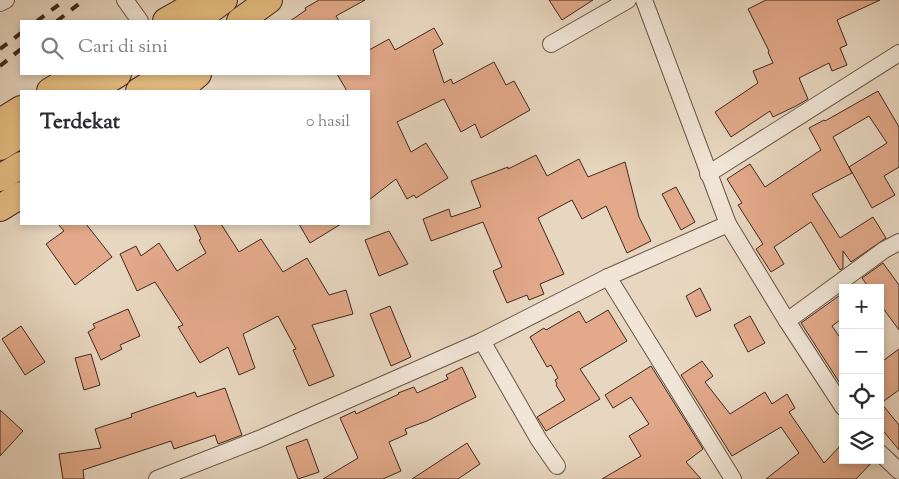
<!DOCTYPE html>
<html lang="id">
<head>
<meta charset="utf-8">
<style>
	body { margin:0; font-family:"Sorts Mill Goudy",serif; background:#f2f2f3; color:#2b2b33 }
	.controls { position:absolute; right:15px; bottom:15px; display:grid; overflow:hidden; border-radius:0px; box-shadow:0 2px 8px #0003 }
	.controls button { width:45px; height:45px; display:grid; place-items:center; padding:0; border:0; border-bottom:1px solid #e1e1e2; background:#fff; color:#2b2b33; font:25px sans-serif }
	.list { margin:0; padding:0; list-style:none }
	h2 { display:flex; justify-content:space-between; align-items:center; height:65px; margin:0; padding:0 20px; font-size:21px }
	h2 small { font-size:16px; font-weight:400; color:#7c7c81 }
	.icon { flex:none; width:28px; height:28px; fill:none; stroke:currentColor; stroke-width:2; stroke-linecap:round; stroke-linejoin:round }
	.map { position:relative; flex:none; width:899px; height:479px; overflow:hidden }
	.search { position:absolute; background:#fff; box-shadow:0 2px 8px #0003; left:20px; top:20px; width:350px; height:55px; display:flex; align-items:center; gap:12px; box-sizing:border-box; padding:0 18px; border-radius:0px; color:#7c7c81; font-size:19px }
	.panel { position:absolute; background:#fff; box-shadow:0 2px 8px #0003; left:20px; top:90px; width:350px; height:135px; border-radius:0px }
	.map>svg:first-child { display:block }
</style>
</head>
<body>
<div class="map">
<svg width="899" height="479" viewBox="0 0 899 479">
	<rect width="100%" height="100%" fill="#e8d7c0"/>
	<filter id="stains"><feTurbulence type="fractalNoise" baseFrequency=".004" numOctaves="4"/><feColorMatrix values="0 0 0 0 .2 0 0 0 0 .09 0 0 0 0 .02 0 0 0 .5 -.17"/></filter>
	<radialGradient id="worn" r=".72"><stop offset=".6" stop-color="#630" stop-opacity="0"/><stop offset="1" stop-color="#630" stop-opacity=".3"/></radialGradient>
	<g fill="#e2a98a" stroke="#40281e">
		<polygon points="319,0 365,0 336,16 339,21 290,21 306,10 305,8"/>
		<polygon points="549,0 593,0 562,20"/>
		<polygon points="766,0 880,0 837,20 847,45 840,48 847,65 832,71 829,63 799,78 808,99 796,106 773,117 770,111 731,137 715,112 758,83 753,71 773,63 768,52 769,51 748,9"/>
		<polygon points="434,28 443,44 433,50 444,83 451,79 453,84 494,62 506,85 514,81 530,110 481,138 475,124 461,132 444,99 397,122 411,152 426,143 448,178 416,198 414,195 407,199 396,179 369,200 369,91 347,91 337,74 369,74 369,50 389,39 395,50"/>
		<polygon points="878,91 899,127 899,167 884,176 895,195 872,208 849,167 887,143 869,116 833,137 852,173 812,194 840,238 873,217 886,238 851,262 843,251 843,268 840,270 811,222 774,247 784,264 771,272 756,249 763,244 738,205 742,203 727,179 750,164 765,187 821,150 809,128 824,120 825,121"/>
		<polygon points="536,155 547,176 579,159 588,177 625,162 639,217 651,241 627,253 606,206 582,219 572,200 538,218 564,274 540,284 544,294 529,300 527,295 507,303 493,271 502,267 483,222 431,241 423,219 449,209 451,217 481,207 471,181 508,167 508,169"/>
		<polygon points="676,187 695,222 681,230 662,194"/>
		<polygon points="58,224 86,224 112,257 75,285 46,244 64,231"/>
		<polygon points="194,224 221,224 239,252 261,239 283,272 307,258 329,295 346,290 353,314 312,325 334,376 309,386 293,350 296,349 278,316 243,334 255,368 239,375 228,347 200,363 178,327 183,325 155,282 137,291 120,254 136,246 141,256 159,243 177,271 206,253 199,240 201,239"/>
		<polygon points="299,224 341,224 310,243"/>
		<polygon points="389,231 408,264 379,276 365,240"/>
		<polygon points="883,263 899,285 899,330 880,304 880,288 869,288 862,278"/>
		<polygon points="700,288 711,310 696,317 686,296"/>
		<polygon points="843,293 843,318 832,326 843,342 843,388 801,323"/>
		<polygon points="390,306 411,357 391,366 370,314"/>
		<polygon points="128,309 140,336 120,345 122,349 101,360 88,332 95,328 93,324"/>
		<polygon points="608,310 627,341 580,369 600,399 546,431 537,417 565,400 556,385 557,384 555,380 558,378 551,365 547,367 530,337 544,328 546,330 579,311 586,323"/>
		<polygon points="750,316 765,343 748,352 734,325"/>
		<polygon points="21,326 45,362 25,375 2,339"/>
		<polygon points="899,349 899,390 881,403 899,425 899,450 880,427 880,363"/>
		<polygon points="91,354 100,385 84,390 75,358"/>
		<polygon points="702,361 713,376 705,382 730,414 765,392 772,404 787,394 795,408 789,412 824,463 843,443 843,460 873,461 856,479 766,479 799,453 781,427 732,456 681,375"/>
		<polygon points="651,366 703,449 686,462 701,479 602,479 641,456 629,436 649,424 631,397 613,408 605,395"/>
		<polygon points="462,367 476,397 427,421 405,429 407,434 389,442 401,471 383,479 323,479 358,458 340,418 355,411 356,414 399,394 398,393 414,387 417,393 448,379 446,375"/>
		<polygon points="225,388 242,435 218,444 215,435 174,449 171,441 83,470 84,479 63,479 59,454 101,448 95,429 132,417 131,414 195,392 197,397"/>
		<polygon points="0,410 23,431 0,456"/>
		<polygon points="307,439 319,472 298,479 286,447"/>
		<polygon points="467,443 480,464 458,479 412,479"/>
	</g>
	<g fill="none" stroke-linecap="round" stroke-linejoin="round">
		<defs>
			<g id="minor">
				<polyline points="125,0 140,21"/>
				<polyline points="644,0 728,224 787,321 843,407"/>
				<polyline points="0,3 6,0"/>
				<polyline points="551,44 628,0"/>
				<polyline points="708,174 899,53"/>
				<polyline points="608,277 733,479"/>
				<polyline points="787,321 884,250 899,242"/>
				<polyline points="482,341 539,440 557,466"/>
				<polyline points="880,453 899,471"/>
				<polyline points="157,479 259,439 482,341 608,277 728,224"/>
			</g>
			<g id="trunk">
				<polyline points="166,21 203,0"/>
				<polyline points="195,21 224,0"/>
				<polyline points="240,21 269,0"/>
				<polyline points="50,91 79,74"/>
				<polyline points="90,91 118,74"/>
				<polyline points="139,91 167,74"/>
				<polyline points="178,91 198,74"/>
				<polyline points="0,122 21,109"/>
				<polyline points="0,147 21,134"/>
				<polyline points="0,178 21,165"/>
				<polyline points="0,208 21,195"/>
			</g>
		</defs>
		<use href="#minor" stroke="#6a5446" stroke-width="18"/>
		<use href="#trunk" stroke="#40281e" stroke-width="28"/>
		<use href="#minor" stroke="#f0e5d6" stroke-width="16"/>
		<use href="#trunk" stroke="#e4bc80" stroke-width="26"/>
		<g stroke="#40281e" stroke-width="4" stroke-dasharray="9 9" stroke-linecap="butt">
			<polyline points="37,21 65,0"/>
			<polyline points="57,21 84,0"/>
			<polyline points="0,49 21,33"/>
			<polyline points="0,66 21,49"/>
		</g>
	</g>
	<rect width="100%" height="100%" filter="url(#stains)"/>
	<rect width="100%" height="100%" fill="url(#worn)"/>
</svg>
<div class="controls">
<button>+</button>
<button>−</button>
<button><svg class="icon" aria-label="locate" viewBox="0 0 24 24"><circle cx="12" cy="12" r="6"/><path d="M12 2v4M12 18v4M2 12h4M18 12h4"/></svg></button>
<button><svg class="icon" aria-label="layers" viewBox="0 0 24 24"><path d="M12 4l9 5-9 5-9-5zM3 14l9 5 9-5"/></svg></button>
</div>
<div class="search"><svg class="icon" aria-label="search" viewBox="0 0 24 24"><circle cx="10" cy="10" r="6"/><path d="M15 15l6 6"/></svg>Cari di sini</div>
<section class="panel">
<h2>Terdekat<small>0 hasil</small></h2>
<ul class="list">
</ul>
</section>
</div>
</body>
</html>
